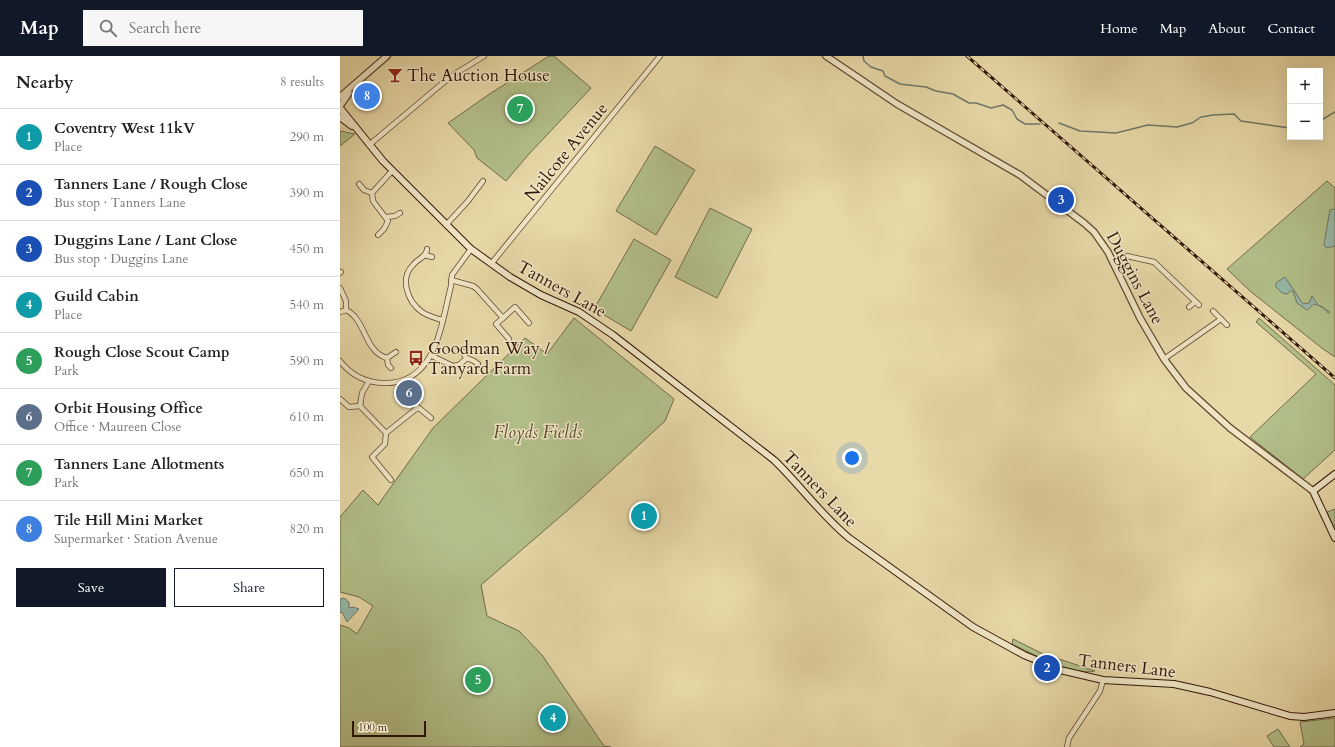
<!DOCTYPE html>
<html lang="en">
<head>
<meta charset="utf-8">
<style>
	body { margin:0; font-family:Cardo,serif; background:#f6f6f6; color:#222 }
	.controls { position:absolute; right:12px; top:12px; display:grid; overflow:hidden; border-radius:0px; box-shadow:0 4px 16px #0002 }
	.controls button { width:36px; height:36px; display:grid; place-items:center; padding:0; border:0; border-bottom:1px solid #e0e0e0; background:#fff; color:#222; font:20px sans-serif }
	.scale { position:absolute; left:12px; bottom:10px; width:74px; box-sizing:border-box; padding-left:4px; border:2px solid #331606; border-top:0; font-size:11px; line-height:14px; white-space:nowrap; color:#331606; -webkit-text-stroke:3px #f0e6c6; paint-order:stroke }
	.you { position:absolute; left:512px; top:402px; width:14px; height:14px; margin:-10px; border:3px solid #fff; border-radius:50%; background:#1a73e8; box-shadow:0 0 0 6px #1a73e833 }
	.badge { display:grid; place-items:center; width:26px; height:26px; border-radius:50%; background:#111827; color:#fff; font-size:13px; font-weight:700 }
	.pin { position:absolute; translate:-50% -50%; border:2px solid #fff; box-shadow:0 1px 4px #0006 }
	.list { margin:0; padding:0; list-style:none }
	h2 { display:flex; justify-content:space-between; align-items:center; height:52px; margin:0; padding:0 16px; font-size:17px }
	h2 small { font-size:13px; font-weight:400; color:#767676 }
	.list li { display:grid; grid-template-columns:26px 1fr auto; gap:12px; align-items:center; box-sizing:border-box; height:56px; padding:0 16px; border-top:1px solid #e0e0e0 }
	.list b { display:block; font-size:15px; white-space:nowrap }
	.list p { margin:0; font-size:13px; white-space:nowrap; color:#767676 }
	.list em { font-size:13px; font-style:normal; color:#767676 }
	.actions { display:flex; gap:8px; padding:12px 16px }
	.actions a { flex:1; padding:9px 0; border:1px solid #111827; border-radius:0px; text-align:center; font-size:14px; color:#111827 }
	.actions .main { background:#111827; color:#fff }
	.icon { flex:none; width:22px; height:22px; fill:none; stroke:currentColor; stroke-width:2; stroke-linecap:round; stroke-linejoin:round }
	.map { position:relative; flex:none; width:995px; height:691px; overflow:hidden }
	header { display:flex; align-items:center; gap:24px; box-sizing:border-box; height:56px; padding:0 20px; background:#111827; color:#fff }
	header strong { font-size:19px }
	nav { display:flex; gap:22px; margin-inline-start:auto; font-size:14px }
	.search { width:280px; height:36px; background:#f6f6f6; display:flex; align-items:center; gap:10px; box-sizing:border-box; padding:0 14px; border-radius:0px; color:#767676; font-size:15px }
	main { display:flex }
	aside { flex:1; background:#fff }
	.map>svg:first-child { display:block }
</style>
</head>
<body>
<header>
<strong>Map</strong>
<div class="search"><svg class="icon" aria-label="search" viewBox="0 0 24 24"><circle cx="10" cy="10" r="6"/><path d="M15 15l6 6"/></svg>Search here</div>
<nav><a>Home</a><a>Map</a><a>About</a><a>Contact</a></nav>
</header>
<main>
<aside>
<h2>Nearby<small>8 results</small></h2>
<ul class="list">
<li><span class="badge" style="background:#0f9aa8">1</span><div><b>Coventry West 11kV</b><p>Place</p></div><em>290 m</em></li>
<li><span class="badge" style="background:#1a4fb4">2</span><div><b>Tanners Lane / Rough Close</b><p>Bus stop · Tanners Lane</p></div><em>390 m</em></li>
<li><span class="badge" style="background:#1a4fb4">3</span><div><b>Duggins Lane / Lant Close</b><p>Bus stop · Duggins Lane</p></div><em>450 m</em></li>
<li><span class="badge" style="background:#0f9aa8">4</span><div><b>Guild Cabin</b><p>Place</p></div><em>540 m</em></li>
<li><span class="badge" style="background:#2e9e5b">5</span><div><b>Rough Close Scout Camp</b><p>Park</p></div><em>590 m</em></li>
<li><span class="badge" style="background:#5c6f8a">6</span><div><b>Orbit Housing Office</b><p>Office · Maureen Close</p></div><em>610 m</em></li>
<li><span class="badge" style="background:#2e9e5b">7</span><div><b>Tanners Lane Allotments</b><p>Park</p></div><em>650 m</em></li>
<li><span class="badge" style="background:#3f7fe0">8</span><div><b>Tile Hill Mini Market</b><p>Supermarket · Station Avenue</p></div><em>820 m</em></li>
</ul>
<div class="actions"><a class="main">Save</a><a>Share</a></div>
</aside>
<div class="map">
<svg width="995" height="691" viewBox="0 0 995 691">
	<rect width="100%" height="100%" fill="#e8d9a8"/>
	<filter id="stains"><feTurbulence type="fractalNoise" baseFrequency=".005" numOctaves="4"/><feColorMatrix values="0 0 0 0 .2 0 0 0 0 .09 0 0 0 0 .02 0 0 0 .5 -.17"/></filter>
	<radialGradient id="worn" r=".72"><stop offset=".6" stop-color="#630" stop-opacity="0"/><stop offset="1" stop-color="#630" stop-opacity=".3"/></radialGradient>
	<g fill="#b3c08a" stroke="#736b48">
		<polygon points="209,0 214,0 251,32 189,98 166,125 137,102 134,94 108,67 148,39"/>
		<polygon points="0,75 15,78 0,90"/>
		<polygon points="315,90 355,114 316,179 276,155"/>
		<polygon points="987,125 995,132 995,301 983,293 910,235 887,213"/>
		<polygon points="370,152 412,173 377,242 335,221"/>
		<polygon points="294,183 331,204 291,275 254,253"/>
		<polygon points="234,262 334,343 325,365 236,447 141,529 147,560 179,575 202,599 264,690 271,691 0,691 0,569 9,572 17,578 33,550 19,541 0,536 0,461 23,434 38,449 93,372 185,282 207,298"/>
		<polygon points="919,262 995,329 995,394 963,423 910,381 976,318 916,266"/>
		<polygon points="995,453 995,474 987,456"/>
		<path d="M 673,583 L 701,597 L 755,615 C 731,620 693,598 672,588 Z"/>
		<polygon points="995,662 995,691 960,691 964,688 960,666"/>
		<polygon points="938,673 950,691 934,691 927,680"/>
	</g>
	<g fill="#97baaa" stroke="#6f7868">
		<polygon points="995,153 995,190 986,192 984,189 989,159 990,154"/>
		<polygon points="945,221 963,248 969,247 972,240 978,249 990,256 988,257 983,251 974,248 967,254 957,247 953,235 950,235 947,238 942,237 936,231 936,227"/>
		<polygon points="4,542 9,546 9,552 13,551 19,553 7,566 2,556 0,557 0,543"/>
	</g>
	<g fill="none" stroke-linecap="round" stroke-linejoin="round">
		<g stroke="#6f7868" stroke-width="1.5">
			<polyline points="523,0 524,5 531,11 543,15 545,20 560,28 586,31 596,35 613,38 629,47 636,47 651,52 663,49 672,54 677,63 685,68 700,68"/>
			<polyline points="980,65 995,56"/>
			<polyline points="719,67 740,75 776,77 808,69 837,71 852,67 861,61 873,59 894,58 901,65 950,72"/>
		</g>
		<defs>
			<g id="minor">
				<polyline points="29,89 110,21 144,0"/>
				<polyline points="19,128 24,134 32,137"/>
				<polyline points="46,161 55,160 60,157"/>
				<polyline points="106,169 128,145 143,125"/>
				<polyline points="38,179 44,173 48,165 33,145 32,137 52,115"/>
				<path d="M 87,193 C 87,201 77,203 73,209 C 59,223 68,246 82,256 C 88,260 95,262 102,264"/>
				<polyline points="85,199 92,201"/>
				<polyline points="151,208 320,0"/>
				<polyline points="774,208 787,200 814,206 859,249"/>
				<polyline points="0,217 1,216"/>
				<polyline points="111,224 133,230 137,233 163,262 175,251 189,267"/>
				<path d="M 0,232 L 6,245 L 6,254 C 26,263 24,296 47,302 L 56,296"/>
				<polyline points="849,251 855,246"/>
				<polyline points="873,255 887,269"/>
				<polyline points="0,256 6,254"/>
				<polyline points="163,262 156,268 169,283"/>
				<polyline points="123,296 126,302"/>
				<polyline points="92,300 113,310 119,309 127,302 134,305 138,308"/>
				<polyline points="47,302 48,309 51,312"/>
				<polyline points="824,303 881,263"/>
				<path d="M 0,305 C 10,318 25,326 42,327 C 96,330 101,269 111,230 L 112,219 L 131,193"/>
				<polyline points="29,325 22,337 20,350 46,377 45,388 32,401 51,424"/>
				<polyline points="0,343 9,351 20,350"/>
				<polyline points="76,353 79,352 91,362"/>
				<polyline points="46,377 76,353 77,350 75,347"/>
				<polyline points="727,691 729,682 760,635 763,624"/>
			</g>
			<g id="tertiary">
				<polyline points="486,0 557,48 680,119 744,167 754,176 768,196 800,262 824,303 846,332 890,372 973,435"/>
				<polyline points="0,41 47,0"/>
				<polyline points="0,50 9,37"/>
			</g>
			<g id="secondary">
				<path d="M 0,52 L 43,105 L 131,193 L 170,221 L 201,239 L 239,256 L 273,279 L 434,404 C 460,429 481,459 509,482 L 633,571 L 684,599 L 720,614 L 763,624 L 834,628 L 870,636 L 950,660 L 964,661 L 995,657"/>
				<polyline points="0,61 12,70"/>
				<polyline points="995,418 973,435 995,482"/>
			</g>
		</defs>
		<use href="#minor" stroke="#60472e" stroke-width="6"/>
		<use href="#tertiary" stroke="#60472e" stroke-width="8"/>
		<use href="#secondary" stroke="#331606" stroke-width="8"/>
		<use href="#minor" stroke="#f0e6c6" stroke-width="4.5"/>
		<use href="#tertiary" stroke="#f0e6c6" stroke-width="5.5"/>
		<use href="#secondary" stroke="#f0e6c6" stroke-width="6"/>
		<defs>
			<polyline id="rail" points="627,0 995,322"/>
		</defs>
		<use href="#rail" stroke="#331606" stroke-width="3"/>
		<use href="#rail" stroke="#f0e6c6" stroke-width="1.5" stroke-dasharray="4.5" stroke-linecap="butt"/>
	</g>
	<defs>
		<symbol id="bar-bare" viewBox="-9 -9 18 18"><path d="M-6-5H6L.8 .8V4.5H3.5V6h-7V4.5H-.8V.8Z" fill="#8f2418" stroke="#f0e6c6" stroke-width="2.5" paint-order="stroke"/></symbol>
		<symbol id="bus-bare" viewBox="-9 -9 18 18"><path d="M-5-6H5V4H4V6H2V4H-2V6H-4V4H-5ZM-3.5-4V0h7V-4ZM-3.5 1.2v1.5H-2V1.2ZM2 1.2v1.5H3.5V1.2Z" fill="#8f2418" stroke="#f0e6c6" stroke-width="2.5" paint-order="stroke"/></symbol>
	</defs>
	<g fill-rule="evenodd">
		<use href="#bar-bare" x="44" y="8" width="22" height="22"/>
		<use href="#bus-bare" x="65" y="291" width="22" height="22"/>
	</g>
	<g text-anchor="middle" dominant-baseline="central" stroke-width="3" stroke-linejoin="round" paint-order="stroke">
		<g font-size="17" fill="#331606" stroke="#f0e6c6" text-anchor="start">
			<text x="67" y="19">The Auction House</text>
			<text x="88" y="292">Goodman Way /<tspan x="88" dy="20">Tanyard Farm</tspan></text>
		</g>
		<g font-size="17" fill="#331606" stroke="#f0e6c6">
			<text transform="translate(226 96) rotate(-51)">Nailcote Avenue</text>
			<text transform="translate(795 222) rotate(62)">Duggins Lane</text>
			<text transform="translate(222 233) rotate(29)">Tanners Lane</text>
			<text transform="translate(480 433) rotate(46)">Tanners Lane</text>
			<text transform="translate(787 610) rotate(7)">Tanners Lane</text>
		</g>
		<g font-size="17" font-style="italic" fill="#59492e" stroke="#f0e6c6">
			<text x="198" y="376">Floyds Fields</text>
		</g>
	</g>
	<rect width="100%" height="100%" filter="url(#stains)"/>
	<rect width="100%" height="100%" fill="url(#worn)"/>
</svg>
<div class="controls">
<button>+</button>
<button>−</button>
</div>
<div class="scale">100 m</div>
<div class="you"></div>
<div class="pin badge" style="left:304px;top:460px;background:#0f9aa8">1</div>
<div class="pin badge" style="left:707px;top:612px;background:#1a4fb4">2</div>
<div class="pin badge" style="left:721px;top:144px;background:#1a4fb4">3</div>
<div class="pin badge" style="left:213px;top:662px;background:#0f9aa8">4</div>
<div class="pin badge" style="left:138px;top:624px;background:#2e9e5b">5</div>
<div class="pin badge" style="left:69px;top:337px;background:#5c6f8a">6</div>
<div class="pin badge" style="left:180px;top:53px;background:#2e9e5b">7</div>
<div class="pin badge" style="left:27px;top:40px;background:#3f7fe0">8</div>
</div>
</main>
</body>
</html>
